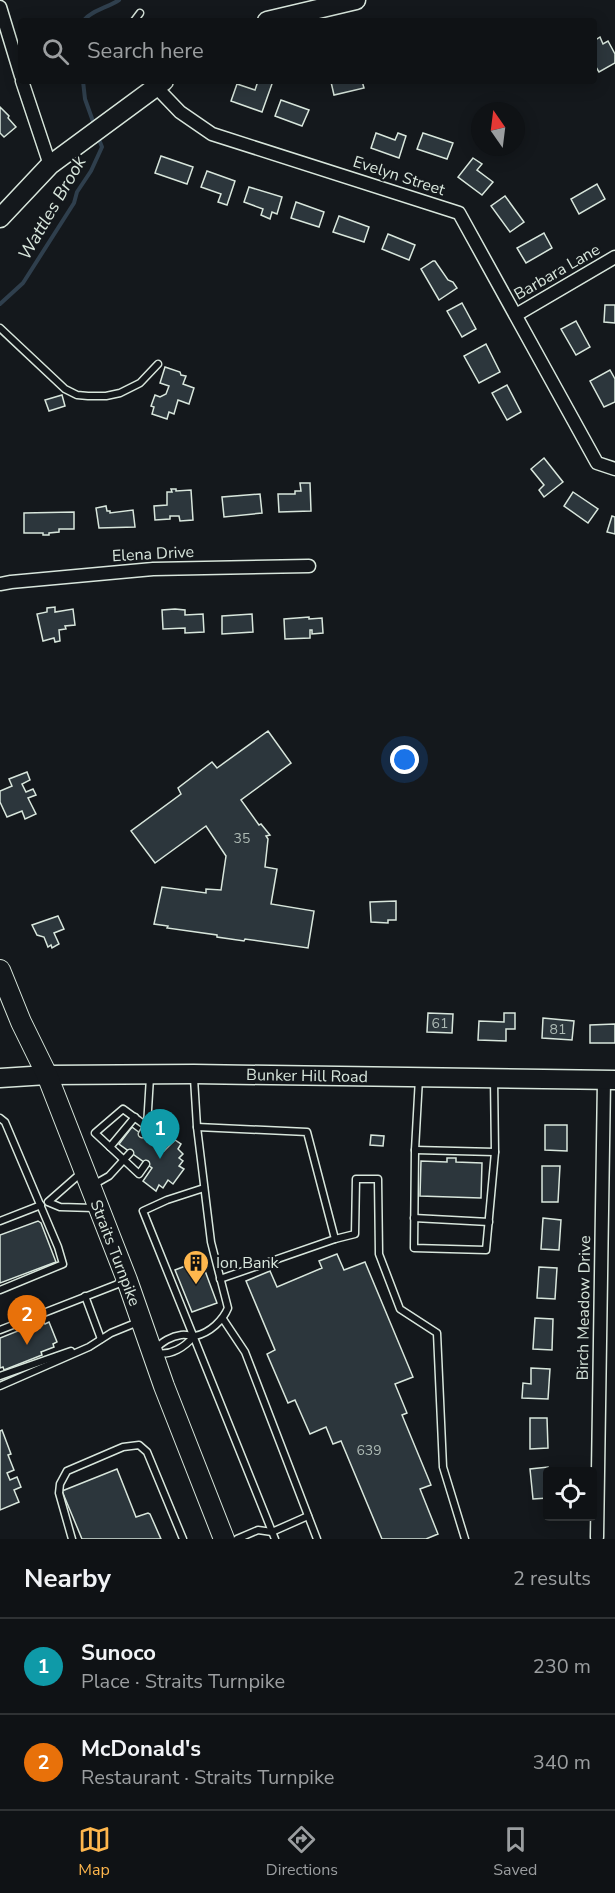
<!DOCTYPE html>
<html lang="en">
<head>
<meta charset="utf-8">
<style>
	body { margin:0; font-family:"Nunito Sans",sans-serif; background:#1d2022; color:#f1f3f6 }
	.controls { position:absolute; right:18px; bottom:18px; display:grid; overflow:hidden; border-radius:6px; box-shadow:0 3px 15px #0003 }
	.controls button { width:54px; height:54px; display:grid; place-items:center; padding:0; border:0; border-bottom:2px solid #2f3234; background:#0f1215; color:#f1f3f6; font:30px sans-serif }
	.compass { position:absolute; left:471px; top:102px; width:54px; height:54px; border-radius:50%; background:#0f1215; box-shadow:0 3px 15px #0003; rotate:346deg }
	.you { position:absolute; left:405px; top:760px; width:21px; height:21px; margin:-15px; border:4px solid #fff; border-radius:50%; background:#1a73e8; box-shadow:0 0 0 9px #1a73e833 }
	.badge { display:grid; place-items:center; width:39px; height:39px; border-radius:50%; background:#ffb74d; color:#fff; font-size:20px; font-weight:700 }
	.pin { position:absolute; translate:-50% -50px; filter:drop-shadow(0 2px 3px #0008) }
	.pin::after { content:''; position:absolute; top:32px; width:21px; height:18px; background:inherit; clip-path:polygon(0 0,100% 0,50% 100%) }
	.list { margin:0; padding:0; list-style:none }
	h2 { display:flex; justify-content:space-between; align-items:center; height:78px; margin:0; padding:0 24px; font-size:26px }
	h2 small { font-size:20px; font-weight:400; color:#9b9ea0 }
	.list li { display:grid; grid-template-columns:39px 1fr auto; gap:18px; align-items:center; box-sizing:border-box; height:96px; padding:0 24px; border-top:2px solid #2f3234 }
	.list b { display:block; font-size:22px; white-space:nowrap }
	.list p { margin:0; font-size:20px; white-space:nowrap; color:#9b9ea0 }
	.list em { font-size:20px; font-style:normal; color:#9b9ea0 }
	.icon { flex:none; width:33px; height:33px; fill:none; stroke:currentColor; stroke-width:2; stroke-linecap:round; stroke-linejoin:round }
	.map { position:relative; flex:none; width:615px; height:1539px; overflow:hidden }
	.search { position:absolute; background:#0f1215; box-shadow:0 3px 15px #0003; left:18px; right:18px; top:18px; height:66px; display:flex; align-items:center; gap:15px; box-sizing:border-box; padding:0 21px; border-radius:6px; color:#9b9ea0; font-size:22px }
	.sheet { height:270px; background:#0f1215 }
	nav { display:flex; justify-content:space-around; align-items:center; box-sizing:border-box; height:84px; border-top:2px solid #2f3234; background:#0f1215; font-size:16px; color:#9b9ea0 }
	nav a { display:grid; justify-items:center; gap:3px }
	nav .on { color:#ffb74d }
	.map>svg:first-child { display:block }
</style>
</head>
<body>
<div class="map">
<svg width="615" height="1539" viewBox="0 0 615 1539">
	<rect width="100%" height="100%" fill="#14181c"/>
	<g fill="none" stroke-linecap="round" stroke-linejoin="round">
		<g stroke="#2f3f4d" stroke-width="4">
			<path d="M 83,21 C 92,10 107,8 119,0"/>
			<polyline points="83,81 85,99 95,127"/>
			<polyline points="0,304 23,283 74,203 77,192 91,171 102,147 98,137"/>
		</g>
	</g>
	<g fill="#2c363c" stroke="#d8e6dc" stroke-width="1.5">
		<polygon points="600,37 603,44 608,41 615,54 615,63 599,72 594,64 594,41"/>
		<polygon points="258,81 273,81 262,112 231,101 237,84 255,90"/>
		<polygon points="334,81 362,81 364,88 334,95 331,82"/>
		<polygon points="281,100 309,110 302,126 275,116"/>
		<polygon points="0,107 9,116 8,118 16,127 4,137 0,133"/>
		<polygon points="376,133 395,140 398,133 406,136 399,158 371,148"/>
		<polygon points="423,133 453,143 447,159 417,149"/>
		<polygon points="161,156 193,167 187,184 155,173"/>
		<polygon points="473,158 482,164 477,170 493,182 482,195 458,177"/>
		<polygon points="207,171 235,181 227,205 218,202 221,194 201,187"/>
		<polygon points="597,184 605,199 579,214 571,199"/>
		<polygon points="249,187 282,197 277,214 272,212 270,219 261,215 263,209 244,202"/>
		<polygon points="505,196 524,222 510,232 491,206"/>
		<polygon points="296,202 324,212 319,227 291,218"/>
		<polygon points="339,216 369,227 364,242 333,232"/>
		<polygon points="544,233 552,248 526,263 517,248"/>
		<polygon points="388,234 415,245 409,260 382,249"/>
		<polygon points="433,261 435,261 448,280 453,282 457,288 439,300 421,269"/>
		<polygon points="462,303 476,329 462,337 447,311"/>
		<polygon points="605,305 615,305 615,323 604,322"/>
		<polygon points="576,321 590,347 576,355 561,329"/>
		<polygon points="486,344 500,372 479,383 464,356"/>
		<polygon points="165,367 180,372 181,375 186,376 183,384 194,388 189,404 178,400 174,414 169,412 167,419 152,414 154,407 151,406 155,395 160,397 166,394 169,386 160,383"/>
		<polygon points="610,370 615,379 615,402 604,407 590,381"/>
		<polygon points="507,385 521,412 507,420 492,393"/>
		<polygon points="62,395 65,406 49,411 45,400"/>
		<polygon points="544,458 563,482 544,497 539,490 544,485 531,469"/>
		<polygon points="300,483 310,483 311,511 279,512 278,494 295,494 295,491 301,491"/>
		<polygon points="171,489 176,489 176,491 191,490 193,520 180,521 179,516 170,516 170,519 155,520 154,506 167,505 167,492 172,492"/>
		<polygon points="573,492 598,509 588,523 564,506"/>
		<polygon points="260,494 262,513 224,517 222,497"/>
		<polygon points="106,506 107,511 110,511 110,513 133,510 135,527 99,528 96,508"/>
		<polygon points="74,512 74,529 59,529 59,532 49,533 49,535 43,535 43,533 24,533 24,513"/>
		<polygon points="612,516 615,517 615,534 607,532"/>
		<polygon points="55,607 55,612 73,609 75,625 65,626 66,629 59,630 60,641 55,642 54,638 43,641 37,614 47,612 47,608"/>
		<polygon points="175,609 185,610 185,615 203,614 204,632 185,633 185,628 163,629 162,610"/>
		<polygon points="252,614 253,632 222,634 222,616"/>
		<polygon points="309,617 309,619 322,618 323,633 312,634 312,630 310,630 310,638 285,639 284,619"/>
		<polygon points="268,731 291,763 241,800 259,825 261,824 270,835 266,836 268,839 265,867 277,869 271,904 314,911 308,948 245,939 244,941 217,937 217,935 167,928 168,926 154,924 162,887 206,893 206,889 221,890 226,856 206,826 155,863 131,831 181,794 178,788 212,762 217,768"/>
		<polygon points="27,772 30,780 22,784 26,792 33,789 36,795 28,798 36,814 25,819 22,811 7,817 0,802 0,791 12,786 9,779"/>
		<polygon points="396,901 396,920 388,920 388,923 371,922 370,902"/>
		<polygon points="58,916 64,929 54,933 59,944 52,948 51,945 48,947 44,937 37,935 32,925"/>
		<polygon points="428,1013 453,1014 452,1033 427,1032"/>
		<polygon points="504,1013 515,1013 515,1029 506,1029 506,1041 478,1040 479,1021 504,1022"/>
		<polygon points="543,1018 574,1021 572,1040 542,1038"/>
		<polygon points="615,1024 615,1043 590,1043 590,1025"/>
		<polygon points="545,1125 567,1125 567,1151 545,1150"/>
		<polygon points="132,1127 164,1151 175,1140 181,1144 178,1149 183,1154 179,1158 183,1161 179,1166 184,1169 173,1184 168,1180 163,1188 159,1185 156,1191 143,1181 152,1168 119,1144"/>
		<polygon points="371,1135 384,1136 383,1146 370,1145"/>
		<polygon points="447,1158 456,1158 456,1162 482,1163 481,1198 420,1196 421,1161 447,1162"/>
		<polygon points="542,1166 560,1166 558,1202 542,1202"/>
		<polygon points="543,1218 561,1220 559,1250 541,1249"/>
		<polygon points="38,1221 41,1223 56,1262 0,1283 0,1235"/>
		<polygon points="337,1254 344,1270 365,1262 413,1377 395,1384 407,1413 402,1415 431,1485 420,1489 438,1534 426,1539 382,1539 341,1441 333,1444 326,1427 310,1434 295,1400 288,1403 267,1354 275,1350 246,1281 270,1271 277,1287 322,1268 319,1261"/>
		<polygon points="201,1260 217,1303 192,1312 175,1270"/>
		<polygon points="539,1267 557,1268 555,1299 537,1298"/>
		<polygon points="535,1318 553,1319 552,1350 533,1349"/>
		<polygon points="43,1321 45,1324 49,1322 57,1342 53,1344 54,1347 41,1352 42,1355 4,1370 3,1367 0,1368 0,1338"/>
		<polygon points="531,1368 550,1369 548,1399 522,1398 523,1383 531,1384"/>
		<polygon points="530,1418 547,1418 548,1448 530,1449"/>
		<polygon points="2,1430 11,1454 8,1455 14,1470 7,1473 10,1480 17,1477 21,1487 14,1490 19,1502 0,1510 0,1431"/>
		<polygon points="548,1467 548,1498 533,1499 530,1469"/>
		<polygon points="117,1469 136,1517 148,1513 150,1514 161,1539 82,1539 62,1491"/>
	</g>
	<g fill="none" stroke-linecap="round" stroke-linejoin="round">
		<defs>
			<g id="lane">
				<polyline points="134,21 140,13"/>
				<polyline points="0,328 65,389 77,395 88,396 106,396 120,393 140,383 158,364"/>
				<polyline points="419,1078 415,1150 414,1248 486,1250 495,1152 494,1079"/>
				<polyline points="0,1118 5,1122 58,1247 63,1264 0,1290"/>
				<polyline points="197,1127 307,1132 335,1239 220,1279"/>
				<polyline points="142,1134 147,1126 150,1077"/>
				<polyline points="110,1147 135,1117"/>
				<polyline points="415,1150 495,1152"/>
				<polyline points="146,1164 139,1174 95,1133 123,1109 164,1139 159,1147"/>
				<polyline points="81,1173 48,1202 60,1207 94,1208"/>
				<polyline points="93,1185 109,1176 130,1153"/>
				<polyline points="204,1188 167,1200 143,1211 275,1539"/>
				<polyline points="414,1218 489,1222"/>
				<polyline points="0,1221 41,1205"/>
				<polyline points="335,1239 355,1234 356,1179 378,1179 379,1254 400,1309 437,1333 443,1467 465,1539"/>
				<polyline points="85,1296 101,1339 100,1339"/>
				<polyline points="223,1319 245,1352 317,1539"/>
				<polyline points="0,1330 123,1282"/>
				<path d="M 156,1349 C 161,1342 172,1336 181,1335 C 186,1334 191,1336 195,1336 C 210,1333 223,1320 228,1308 L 211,1242 L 197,1127 L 194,1078"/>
				<path d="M 156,1353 C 171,1356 185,1347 194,1336"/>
				<polyline points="0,1376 71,1351"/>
				<polyline points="0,1386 89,1347 111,1333 138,1322"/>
				<polyline points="72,1539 59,1493 60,1484 67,1471 123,1447 139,1445 147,1452 183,1539"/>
				<polyline points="237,1539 258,1530 272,1532 308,1516"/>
			</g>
			<g id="street">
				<polyline points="0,7 21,76"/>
				<polyline points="22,81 50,165"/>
				<polyline points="156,87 180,112 212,134 459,213 597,463 615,469"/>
				<polyline points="516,315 615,257"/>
				<polyline points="0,584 11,582 153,569 309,566"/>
				<polyline points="597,1537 604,1080"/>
			</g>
			<g id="secondary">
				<polyline points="267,21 356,0"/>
				<polyline points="0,218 50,165 164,81"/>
				<polyline points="0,1078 47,1075 194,1074 615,1080"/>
			</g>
			<polyline id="primary" points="0,970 21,1022 47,1075 127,1280 164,1386 224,1539"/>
		</defs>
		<use href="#lane" stroke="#d8e6dc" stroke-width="9"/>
		<use href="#street" stroke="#d8e6dc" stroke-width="15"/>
		<use href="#secondary" stroke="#d8e6dc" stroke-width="21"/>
		<use href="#primary" stroke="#d8e6dc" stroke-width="22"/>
		<use href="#lane" stroke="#14181c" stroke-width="6"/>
		<use href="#street" stroke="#14181c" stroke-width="12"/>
		<use href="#secondary" stroke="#14181c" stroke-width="18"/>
		<use href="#primary" stroke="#14181c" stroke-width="20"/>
	</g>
	<defs>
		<symbol id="building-pin" viewBox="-11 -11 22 30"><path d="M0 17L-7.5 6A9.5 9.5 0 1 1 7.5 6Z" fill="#ffb74d" stroke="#14181c"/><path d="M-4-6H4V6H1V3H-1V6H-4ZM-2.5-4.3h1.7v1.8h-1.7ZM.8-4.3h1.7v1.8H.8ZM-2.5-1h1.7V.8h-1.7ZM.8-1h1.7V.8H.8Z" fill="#111"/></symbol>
	</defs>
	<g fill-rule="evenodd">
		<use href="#building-pin" x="181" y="1248" width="30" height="40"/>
	</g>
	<g text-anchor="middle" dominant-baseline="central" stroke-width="4.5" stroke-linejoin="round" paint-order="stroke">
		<g font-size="14" fill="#adbab4">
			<text x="242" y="838">35</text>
			<text x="440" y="1023">61</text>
			<text x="558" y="1029">81</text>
			<text x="369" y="1450">639</text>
		</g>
		<g font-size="16" fill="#d8e6dc" stroke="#14181c">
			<text transform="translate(399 176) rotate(18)">Evelyn Street</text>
			<text transform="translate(557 272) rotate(-30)">Barbara Lane</text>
			<text transform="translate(153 554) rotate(-3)">Elena Drive</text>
			<text transform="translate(307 1076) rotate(1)">Bunker Hill Road</text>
			<text transform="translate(115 1253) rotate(69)">Straits Turnpike</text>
			<text transform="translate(584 1308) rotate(-89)">Birch Meadow Drive</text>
		</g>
		<g font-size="16" fill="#d8e6dc" stroke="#14181c" text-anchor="start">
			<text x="216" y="1263">Ion Bank</text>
		</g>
		<g font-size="18" font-style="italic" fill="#d8e6dc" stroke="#14181c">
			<text transform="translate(52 208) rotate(-60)">Wattles Brook</text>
		</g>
	</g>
</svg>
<div class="controls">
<button><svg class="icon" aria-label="locate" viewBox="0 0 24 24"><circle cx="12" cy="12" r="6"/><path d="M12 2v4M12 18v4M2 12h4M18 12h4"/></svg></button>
</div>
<svg class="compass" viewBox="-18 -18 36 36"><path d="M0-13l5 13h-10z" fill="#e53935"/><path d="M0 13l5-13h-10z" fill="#9b9ea0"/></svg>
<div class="you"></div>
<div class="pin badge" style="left:160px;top:1159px;background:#0f9aa8">1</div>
<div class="pin badge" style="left:27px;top:1345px;background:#e8710a">2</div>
<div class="search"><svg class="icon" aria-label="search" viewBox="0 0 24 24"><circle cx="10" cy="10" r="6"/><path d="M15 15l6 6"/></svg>Search here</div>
</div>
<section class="sheet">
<h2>Nearby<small>2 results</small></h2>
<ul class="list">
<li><span class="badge" style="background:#0f9aa8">1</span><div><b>Sunoco</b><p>Place · Straits Turnpike</p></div><em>230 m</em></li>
<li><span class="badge" style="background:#e8710a">2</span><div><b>McDonald's</b><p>Restaurant · Straits Turnpike</p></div><em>340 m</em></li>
</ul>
</section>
<nav>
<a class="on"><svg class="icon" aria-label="map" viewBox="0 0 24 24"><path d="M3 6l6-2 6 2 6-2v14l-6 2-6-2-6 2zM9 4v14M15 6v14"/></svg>Map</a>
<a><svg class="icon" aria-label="directions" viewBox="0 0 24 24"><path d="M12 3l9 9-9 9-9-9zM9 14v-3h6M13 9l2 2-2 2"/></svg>Directions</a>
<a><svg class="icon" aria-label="saved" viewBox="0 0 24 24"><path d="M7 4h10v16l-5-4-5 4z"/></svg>Saved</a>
</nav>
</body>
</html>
